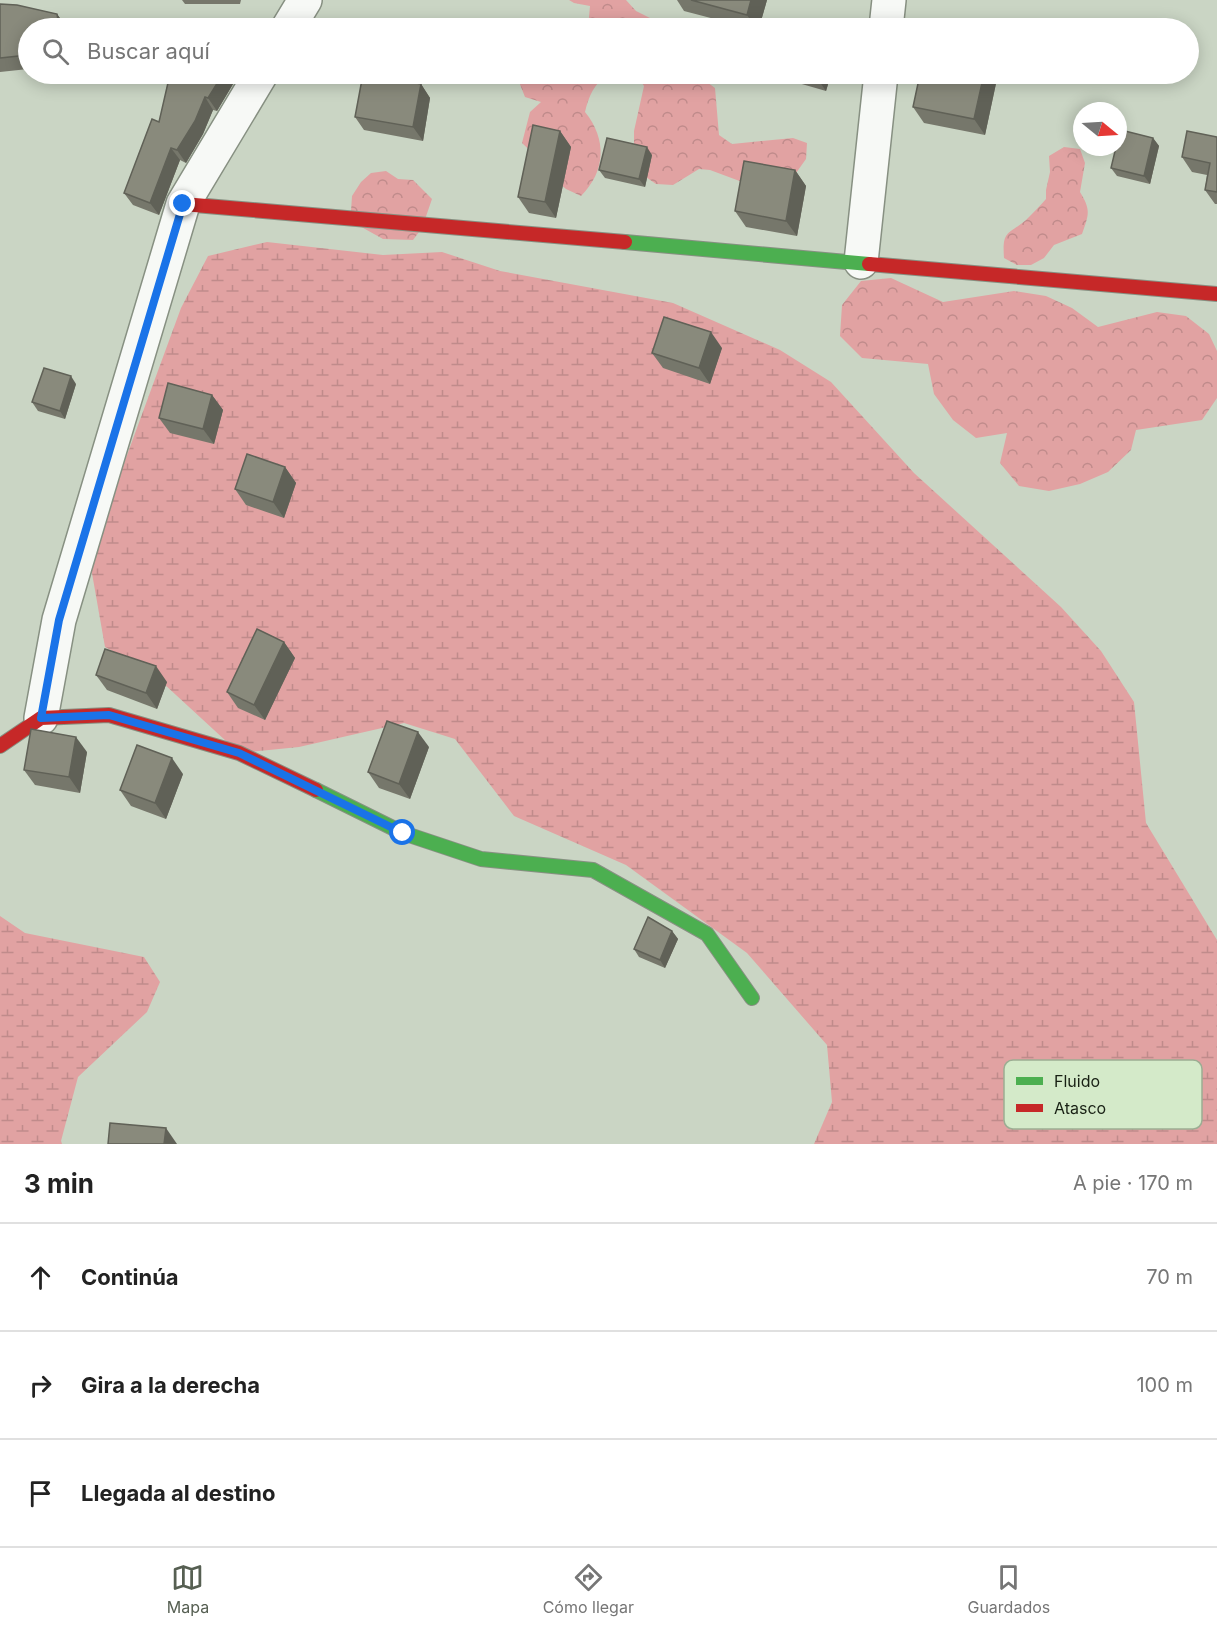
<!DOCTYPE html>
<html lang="es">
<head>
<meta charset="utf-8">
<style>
	body { margin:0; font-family:Inter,sans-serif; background:#f6f6f6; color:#222 }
	.compass { position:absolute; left:1073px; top:102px; width:54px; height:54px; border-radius:50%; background:#fff; box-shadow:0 3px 15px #0003; rotate:108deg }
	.stop { position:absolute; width:18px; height:18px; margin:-14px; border:4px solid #1a73e8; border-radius:50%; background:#fff }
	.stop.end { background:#1a73e8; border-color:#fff; box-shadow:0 2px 6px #0008 }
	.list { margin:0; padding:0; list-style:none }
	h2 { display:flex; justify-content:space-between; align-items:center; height:78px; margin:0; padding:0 24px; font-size:26px }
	h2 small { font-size:20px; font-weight:400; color:#767676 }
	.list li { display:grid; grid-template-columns:39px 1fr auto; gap:18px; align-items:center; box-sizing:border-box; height:108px; padding:0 24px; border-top:2px solid #e0e0e0 }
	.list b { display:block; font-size:22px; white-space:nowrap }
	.list em { font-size:20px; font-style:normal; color:#767676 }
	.icon { flex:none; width:33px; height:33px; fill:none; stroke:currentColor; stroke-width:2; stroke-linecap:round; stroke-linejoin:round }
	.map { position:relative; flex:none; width:1217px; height:1144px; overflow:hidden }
	.search { position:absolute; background:#fff; box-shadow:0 3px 15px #0003; left:18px; right:18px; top:18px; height:66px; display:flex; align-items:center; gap:15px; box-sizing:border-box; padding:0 21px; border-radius:33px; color:#767676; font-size:22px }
	.sheet { height:402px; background:#fff }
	nav { display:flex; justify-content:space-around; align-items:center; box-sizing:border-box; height:84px; border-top:2px solid #e0e0e0; background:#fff; font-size:16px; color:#767676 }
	nav a { display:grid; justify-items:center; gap:3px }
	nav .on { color:#565f52 }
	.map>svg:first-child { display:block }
</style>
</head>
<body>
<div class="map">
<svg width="1217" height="1144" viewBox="0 0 1217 1144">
	<defs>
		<pattern id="forest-crowns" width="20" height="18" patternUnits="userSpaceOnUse" patternTransform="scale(1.5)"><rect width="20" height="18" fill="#e1a2a2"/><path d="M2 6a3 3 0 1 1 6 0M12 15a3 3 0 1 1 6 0" fill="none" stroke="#c08b8b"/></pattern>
		<pattern id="wetland-marsh" width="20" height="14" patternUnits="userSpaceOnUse" patternTransform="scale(1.5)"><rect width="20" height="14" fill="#e1a2a2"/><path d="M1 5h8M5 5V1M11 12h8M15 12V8" fill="none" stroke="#c08b8b"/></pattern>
	</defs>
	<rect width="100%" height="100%" fill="#cad5c4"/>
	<g fill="url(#forest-crowns)">
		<polygon points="569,0 626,0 636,11 670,28 588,28 590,6 574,3"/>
		<path d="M 516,74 L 607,74 C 594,85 589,95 585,112 C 607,139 606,171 581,196 L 566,189 L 553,178 L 544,164 L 522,143 L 530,112 L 541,102 L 525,97 Z"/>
		<polygon points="636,74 700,74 703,79 715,88 719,135 732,144 793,138 807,143 806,159 796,173 753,186 710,170 699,169 673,185 656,184 643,175 634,147 634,131 644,86"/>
		<path d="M 1064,147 L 1080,149 L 1085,163 L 1080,192 C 1091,210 1089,214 1082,234 L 1054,245 L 1044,258 L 1031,265 L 1017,265 L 1004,258 C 1002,230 1008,235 1026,220 C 1033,213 1040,206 1046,199 L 1046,190 L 1050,172 L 1049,156 Z"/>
		<polygon points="386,171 398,179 413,180 432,199 422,228 413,240 383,239 356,224 351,211 352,196 361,182 371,173"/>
		<polygon points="891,278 943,302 1014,291 1046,296 1072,308 1098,327 1157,312 1186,316 1209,334 1217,351 1217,398 1202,420 1136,430 1131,450 1108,472 1080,484 1049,491 1019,486 1000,463 1007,433 976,438 953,420 934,394 928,364 862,358 840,336 842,305 861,281"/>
	</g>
	<g fill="url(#wetland-marsh)">
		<polygon points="267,242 383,255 442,252 500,271 673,303 780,350 831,382 914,473 1061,607 1101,651 1134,702 1146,823 1217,940 1217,1144 814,1144 832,1102 827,1045 747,953 626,865 514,816 455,739 404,723 299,747 239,753 151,672 105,647 90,562 108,507 181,308 208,256"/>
		<polygon points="0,916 25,933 144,957 160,982 147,1012 78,1077 61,1141 62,1144 0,1144"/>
	</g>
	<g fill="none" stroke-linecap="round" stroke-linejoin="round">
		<defs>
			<g id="street">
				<polyline points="288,28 305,0"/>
				<polyline points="886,28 889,0"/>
				<polyline points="861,262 881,74"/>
				<polyline points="41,718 59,620 183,204 261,74"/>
			</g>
			<g id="fast">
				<polyline points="625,242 869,264"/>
				<polyline points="316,790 403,833 481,859 593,870 707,934 752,998"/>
			</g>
			<g id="jam">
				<polyline points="183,204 625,242"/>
				<polyline points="869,264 1217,294"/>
				<polyline points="0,746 41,718 109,715 239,753 316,790"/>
			</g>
		</defs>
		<use href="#street" stroke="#879082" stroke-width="36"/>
		<use href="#fast" stroke="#879082" stroke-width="16"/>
		<use href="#jam" stroke="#879082" stroke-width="16"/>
		<use href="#street" stroke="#f7f9f6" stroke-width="33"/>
		<use href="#fast" stroke="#4caf50" stroke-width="14"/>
		<use href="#jam" stroke="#c62828" stroke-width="14"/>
	</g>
	<g fill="#76776b">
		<polygon points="182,0 241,0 240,4 185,4"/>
		<polygon points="677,0 767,0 759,28 749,28 684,11"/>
		<polygon points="0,4 57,14 67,28 28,28 28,69 0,72"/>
		<polygon points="170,74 233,84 217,111 213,110 203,134 186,163 180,160 159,215 133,205 124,193 159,122"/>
		<polygon points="363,74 416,74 414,83 421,84 430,98 423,141 364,130 355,117"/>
		<polygon points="773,74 831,74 826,91 774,76"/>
		<polygon points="920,74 998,74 985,135 924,123 913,107"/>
		<polygon points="560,131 571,147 556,218 529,213 518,197"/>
		<polygon points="1217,137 1217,204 1215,204 1205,190 1207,175 1192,172 1182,157"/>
		<polygon points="1153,138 1159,146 1150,184 1117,176 1111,168"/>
		<polygon points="652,155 645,187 605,178 599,170"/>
		<polygon points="795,170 806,186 797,236 746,227 735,211"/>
		<polygon points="722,348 710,384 663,368 652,353"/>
		<polygon points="76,384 65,419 38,411 32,402"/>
		<polygon points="212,395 223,410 214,444 170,433 159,418"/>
		<polygon points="285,467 296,483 284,518 246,505 235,489"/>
		<polygon points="284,642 295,658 265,720 238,708 227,692"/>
		<polygon points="96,675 167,682 157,709 107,690"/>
		<polygon points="429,747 410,799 379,788 368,772"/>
		<polygon points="87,752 80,793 35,785 24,770"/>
		<polygon points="183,774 166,819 131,806 120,790"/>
		<polygon points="672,931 678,939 665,968 639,957 634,949"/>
	</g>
	<g fill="#606157">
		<polygon points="751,0 767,0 759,28 756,28 747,15"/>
		<polygon points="57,14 67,28 59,28"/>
		<polygon points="223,74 236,74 233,84 217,111 208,98"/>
		<polygon points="403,74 416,74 411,94 401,80"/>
		<polygon points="815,74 831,74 826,91 815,75"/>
		<polygon points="984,74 998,74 985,135 974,119"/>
		<polygon points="421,84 430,98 423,141 413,127"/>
		<polygon points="205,97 213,110 203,134 186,163 177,150"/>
		<polygon points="560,131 571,147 556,218 545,202"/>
		<polygon points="1153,138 1159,146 1150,184 1144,176"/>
		<polygon points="647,147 652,155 645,187 639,179"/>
		<polygon points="171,148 180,160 159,215 150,203"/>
		<polygon points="795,170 806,186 797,236 786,221"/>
		<polygon points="711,332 722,348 710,384 699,368"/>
		<polygon points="71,376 76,384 65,419 60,411"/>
		<polygon points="212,395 223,410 214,444 203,429"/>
		<polygon points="285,467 296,483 284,518 273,502"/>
		<polygon points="284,642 295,658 265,720 254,705"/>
		<polygon points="156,666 167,682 157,709 146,693"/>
		<polygon points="418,732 429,747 410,799 399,784"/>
		<polygon points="76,737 87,752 80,793 69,777"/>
		<polygon points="172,758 183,774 166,819 155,803"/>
		<polygon points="672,931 678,939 665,968 660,960"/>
		<polygon points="166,1128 177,1144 164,1144"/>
	</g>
	<g fill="#898a7c" stroke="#606157" stroke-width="1.5">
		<polygon points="691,0 751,0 747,15"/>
		<polygon points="0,4 17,5 57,14 59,28 28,28 28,55 0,58"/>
		<polygon points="384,20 415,28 381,28"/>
		<polygon points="170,74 223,74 208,98 205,97 195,121 177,150 171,148 150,203 124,193 152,119 159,122"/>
		<polygon points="363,74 403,74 401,80 421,84 413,127 355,117"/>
		<polygon points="920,74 984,74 974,119 913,107"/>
		<polygon points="533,125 560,131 545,202 518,197"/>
		<polygon points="1121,130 1153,138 1144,176 1111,168 1116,147 1118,147 1118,140"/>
		<polygon points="1187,131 1217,137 1217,192 1205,190 1210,163 1182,157"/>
		<polygon points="607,138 647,147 639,179 599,170"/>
		<polygon points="744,161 795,170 786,221 735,211"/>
		<polygon points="664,317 711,332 699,368 652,353"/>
		<polygon points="44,368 71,376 60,411 32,402"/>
		<polygon points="168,383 212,395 203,429 159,418"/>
		<polygon points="247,454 285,467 273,502 235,489"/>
		<polygon points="257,629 284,642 254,705 227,692"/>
		<polygon points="105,649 156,666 146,693 96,675"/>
		<polygon points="387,721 418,732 399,784 368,772"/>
		<polygon points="31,729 76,737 69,777 24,770"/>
		<polygon points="137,745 172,758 155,803 120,790"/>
		<polygon points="648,917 672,931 660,960 634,949"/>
		<polygon points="110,1123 166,1128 164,1144 108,1144"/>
	</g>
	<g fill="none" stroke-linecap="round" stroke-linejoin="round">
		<polyline stroke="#1a73e8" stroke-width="8" points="183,204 59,620 41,718 109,715 239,753 403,833"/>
	</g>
	<rect x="1004" y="1060" width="198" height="69" rx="9" fill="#d4eac9" stroke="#9cad93" stroke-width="1.5"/>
	<rect x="1016" y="1077" width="27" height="8" fill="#4caf50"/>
	<rect x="1016" y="1104" width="27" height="8" fill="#c62828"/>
	<g font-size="16" fill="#182014">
		<text x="1054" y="1087">Fluido</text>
		<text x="1054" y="1114">Atasco</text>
	</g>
</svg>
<svg class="compass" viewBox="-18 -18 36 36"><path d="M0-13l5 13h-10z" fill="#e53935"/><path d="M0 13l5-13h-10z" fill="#767676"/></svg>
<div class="stop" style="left:403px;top:833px"></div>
<div class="stop end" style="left:183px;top:204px"></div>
<div class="search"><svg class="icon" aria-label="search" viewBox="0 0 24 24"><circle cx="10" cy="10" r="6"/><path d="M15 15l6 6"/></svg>Buscar aquí</div>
</div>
<section class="sheet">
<h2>3 min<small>A pie · 170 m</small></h2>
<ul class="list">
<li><svg class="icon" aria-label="ahead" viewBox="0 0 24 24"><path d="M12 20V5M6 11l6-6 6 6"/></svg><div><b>Continúa</b></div><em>70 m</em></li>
<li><svg class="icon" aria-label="right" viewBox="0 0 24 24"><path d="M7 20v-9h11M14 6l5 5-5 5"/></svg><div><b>Gira a la derecha</b></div><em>100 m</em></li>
<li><svg class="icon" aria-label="arrive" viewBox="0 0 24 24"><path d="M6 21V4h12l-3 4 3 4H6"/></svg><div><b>Llegada al destino</b></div></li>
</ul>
</section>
<nav>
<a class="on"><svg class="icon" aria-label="map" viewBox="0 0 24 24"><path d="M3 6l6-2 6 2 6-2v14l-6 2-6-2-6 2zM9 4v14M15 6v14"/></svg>Mapa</a>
<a><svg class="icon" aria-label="directions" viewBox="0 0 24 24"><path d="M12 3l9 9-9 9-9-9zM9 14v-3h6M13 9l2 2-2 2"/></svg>Cómo llegar</a>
<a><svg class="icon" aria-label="saved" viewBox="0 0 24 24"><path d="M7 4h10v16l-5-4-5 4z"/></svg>Guardados</a>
</nav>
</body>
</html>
